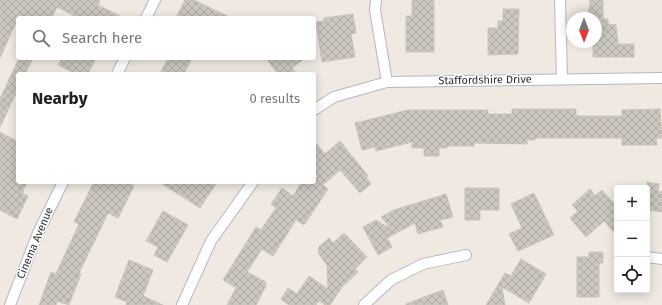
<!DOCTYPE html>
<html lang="en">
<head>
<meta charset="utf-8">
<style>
	body { margin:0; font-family:"Fira Sans",sans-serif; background:#f2f2f2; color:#222 }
	.controls { position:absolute; right:12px; bottom:12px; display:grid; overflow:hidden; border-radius:4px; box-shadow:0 2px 10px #0003 }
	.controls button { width:36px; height:36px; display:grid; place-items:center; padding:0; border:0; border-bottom:1px solid #e0e0e0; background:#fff; color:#222; font:20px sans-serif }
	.compass { position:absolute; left:566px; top:12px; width:36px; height:36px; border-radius:50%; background:#fff; box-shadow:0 2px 10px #0003; rotate:180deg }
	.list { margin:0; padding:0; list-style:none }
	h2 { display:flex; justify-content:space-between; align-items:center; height:52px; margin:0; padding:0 16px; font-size:17px }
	h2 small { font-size:13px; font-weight:400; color:#767676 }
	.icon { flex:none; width:22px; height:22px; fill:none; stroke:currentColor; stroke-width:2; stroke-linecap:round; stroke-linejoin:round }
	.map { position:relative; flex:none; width:662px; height:305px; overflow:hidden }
	.search { position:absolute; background:#fff; box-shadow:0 2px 10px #0003; left:16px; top:16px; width:300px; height:44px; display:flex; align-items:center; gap:10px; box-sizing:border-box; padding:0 14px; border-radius:4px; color:#767676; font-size:15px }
	.panel { position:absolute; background:#fff; box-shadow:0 2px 10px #0003; left:16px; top:72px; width:300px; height:112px; border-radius:4px }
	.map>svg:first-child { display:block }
</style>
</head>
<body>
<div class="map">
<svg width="662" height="305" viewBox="0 0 662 305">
	<defs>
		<pattern id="building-cross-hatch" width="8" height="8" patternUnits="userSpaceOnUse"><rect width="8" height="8" fill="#cbc7bf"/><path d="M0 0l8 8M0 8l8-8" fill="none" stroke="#afaba4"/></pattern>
	</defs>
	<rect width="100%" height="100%" fill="#efe9e1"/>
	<g fill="url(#building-cross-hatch)" stroke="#cbc5ba">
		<polygon points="0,0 100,0 98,5 124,18 79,18 57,7 52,18 18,18 0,58"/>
		<polygon points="185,0 194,0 231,18 176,18"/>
		<polygon points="412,0 434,0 434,52 406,52 406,16 412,16"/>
		<polygon points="590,0 603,0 603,18 588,18"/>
		<polygon points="503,9 519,9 518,54 488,55 488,28 498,28 498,21 503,21"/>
		<polygon points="353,14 356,33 351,34 355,57 322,62 316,22 324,21 324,18"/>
		<polygon points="596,19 608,19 608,24 616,25 618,44 634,44 634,57 593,57 593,42 596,42"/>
		<polygon points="19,58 33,58 25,74 18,74 18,89 0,127 0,99"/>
		<polygon points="62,58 96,58 88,74 76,74 58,65"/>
		<polygon points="168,58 192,58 184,74 160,74"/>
		<polygon points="266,58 305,58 292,68 297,74 278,74"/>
		<polygon points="512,109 576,109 576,115 580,116 622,116 622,110 660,109 662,138 656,138 657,145 622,145 622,138 535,138 535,140 527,140 527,144 474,143 474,146 447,146 447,148 439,148 439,156 424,156 424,148 412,148 412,142 376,151 375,147 362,150 355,123 408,110 488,110 488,114 512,114"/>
		<polygon points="0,132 18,142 18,182 27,182 22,193 28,196 17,219 0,210"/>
		<polygon points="314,141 325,154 340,141 368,176 366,177 371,184 360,193 340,170 323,185 328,189 304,225 296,220 273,256 262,249 247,272 266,282 266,286 256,305 227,305 236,288 223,280 256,227 261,230 276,208 271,204 282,188 293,196 302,182 314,182"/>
		<polygon points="94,182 125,182 134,186 118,218 108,213 79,273 81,274 69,305 57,301 56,305 39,305 51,272 56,274 79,224 74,222"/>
		<polygon points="159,182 217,182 200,208"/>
		<polygon points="647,182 659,184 658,191 662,192 662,212 647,210"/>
		<polygon points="465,188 499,188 499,210 480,210 480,220 465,220"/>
		<polygon points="590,189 595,196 602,190 617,207 617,235 604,221 586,237 570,218 578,211 572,205"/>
		<polygon points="534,193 554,235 518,251 509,234 522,228 511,204"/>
		<polygon points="446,194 453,217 440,220 443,227 418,234 415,223 387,238 392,247 378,255 363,227 376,220 391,229 381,217 394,210"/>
		<polygon points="163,211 188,225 167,262 154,255 158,247 146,241"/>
		<polygon points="344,233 367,257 355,269 358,272 342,287 330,305 325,305 319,301 316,305 289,305 281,299 288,288 297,294 309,276 328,289 327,265 318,253 319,247 329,238 333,243"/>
		<polygon points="589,252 603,252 603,263 599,263 599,297 577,297 577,257 589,257"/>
		<polygon points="521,259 546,274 529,303 502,287 505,305 486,305 505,273 511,276"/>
		<polygon points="129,260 153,270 143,296 163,305 126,305 127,302 115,297"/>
		<polygon points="443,290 448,305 406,305 406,304"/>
	</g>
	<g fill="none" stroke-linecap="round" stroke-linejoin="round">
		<defs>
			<g id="street">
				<polyline points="376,0 375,10 387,82"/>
				<polyline points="560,0 562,79"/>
				<polyline points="146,18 155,0"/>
				<polyline points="117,74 125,58"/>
				<polyline points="314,110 334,97 387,82 662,78"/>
				<polyline points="647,257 662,259"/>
				<polyline points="10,305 38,233 63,182"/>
				<polyline points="182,305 211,241 253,182"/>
				<polyline points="364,305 391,280 423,264 466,255"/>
			</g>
		</defs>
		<use href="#street" stroke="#b4b7c1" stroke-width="12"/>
		<use href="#street" stroke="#fff" stroke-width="10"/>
	</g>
	<g text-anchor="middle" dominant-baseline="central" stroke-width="3" stroke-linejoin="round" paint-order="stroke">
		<g font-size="11" fill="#2e2e2e" stroke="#fff">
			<text transform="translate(485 80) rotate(-1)">Staffordshire Drive</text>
			<text transform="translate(35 243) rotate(-67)">Cinema Avenue</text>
		</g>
	</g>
</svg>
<div class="controls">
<button>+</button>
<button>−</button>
<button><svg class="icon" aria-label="locate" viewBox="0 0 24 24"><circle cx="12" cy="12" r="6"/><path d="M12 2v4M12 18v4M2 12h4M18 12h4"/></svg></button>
</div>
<svg class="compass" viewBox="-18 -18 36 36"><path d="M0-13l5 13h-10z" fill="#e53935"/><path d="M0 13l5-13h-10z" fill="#767676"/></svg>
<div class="search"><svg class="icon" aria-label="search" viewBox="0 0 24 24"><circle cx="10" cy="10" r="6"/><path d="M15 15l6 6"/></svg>Search here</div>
<section class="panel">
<h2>Nearby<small>0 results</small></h2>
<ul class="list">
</ul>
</section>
</div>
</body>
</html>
